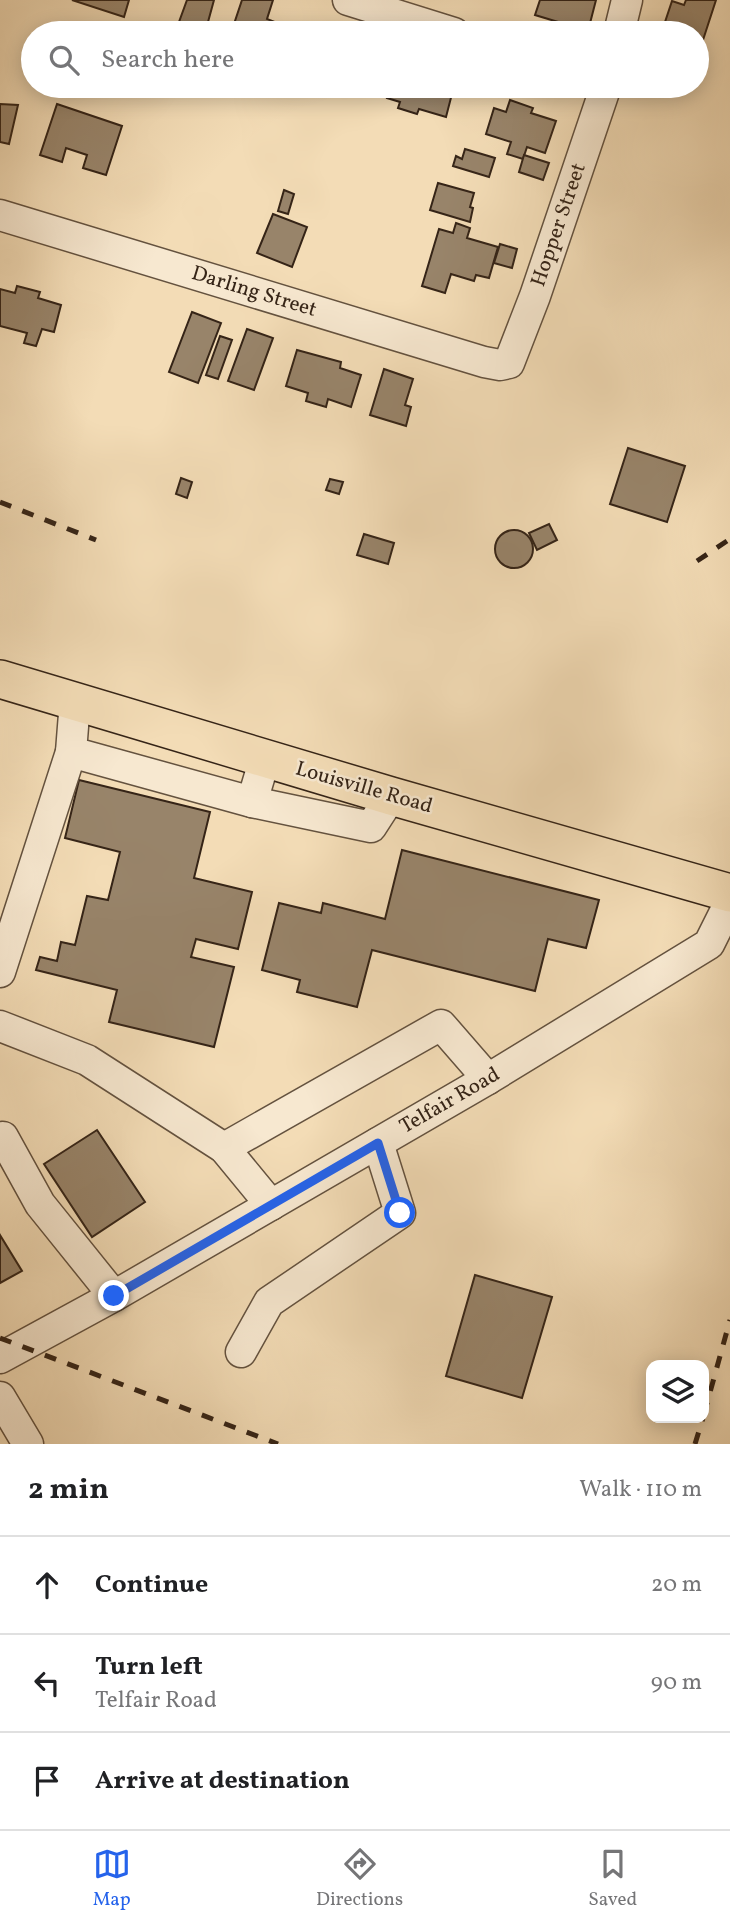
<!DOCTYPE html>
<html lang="en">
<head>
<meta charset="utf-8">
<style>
	body { margin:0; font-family:Vollkorn,serif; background:#f2f2f2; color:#202124 }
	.controls { position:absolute; right:21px; bottom:21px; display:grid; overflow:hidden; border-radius:14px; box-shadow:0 4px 18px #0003 }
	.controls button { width:63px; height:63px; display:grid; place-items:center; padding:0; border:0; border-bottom:2px solid #e0e0e0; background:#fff; color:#202124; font:35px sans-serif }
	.stop { position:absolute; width:21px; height:21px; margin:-16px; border:5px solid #2563eb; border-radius:50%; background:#fff }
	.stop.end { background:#2563eb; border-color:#fff; box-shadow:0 2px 7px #0008 }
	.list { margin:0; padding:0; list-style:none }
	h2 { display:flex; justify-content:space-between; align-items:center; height:91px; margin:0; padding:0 28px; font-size:30px }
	h2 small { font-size:23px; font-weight:400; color:#757577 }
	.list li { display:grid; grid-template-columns:46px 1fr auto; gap:21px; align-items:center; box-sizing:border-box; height:98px; padding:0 28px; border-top:2px solid #e0e0e0 }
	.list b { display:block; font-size:26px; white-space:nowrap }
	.list p { margin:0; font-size:23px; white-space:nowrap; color:#757577 }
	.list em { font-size:23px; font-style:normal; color:#757577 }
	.icon { flex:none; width:38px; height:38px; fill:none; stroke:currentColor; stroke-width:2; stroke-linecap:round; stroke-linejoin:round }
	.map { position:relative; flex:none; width:730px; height:1444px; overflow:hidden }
	.search { position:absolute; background:#fff; box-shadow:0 4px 18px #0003; left:21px; right:21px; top:21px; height:77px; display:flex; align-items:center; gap:18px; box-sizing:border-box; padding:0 24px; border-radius:38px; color:#757577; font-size:26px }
	.sheet { height:385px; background:#fff }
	nav { display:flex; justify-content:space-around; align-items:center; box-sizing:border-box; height:98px; border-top:2px solid #e0e0e0; background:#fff; font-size:19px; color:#757577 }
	nav a { display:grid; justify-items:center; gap:4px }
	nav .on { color:#2563eb }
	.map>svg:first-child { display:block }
</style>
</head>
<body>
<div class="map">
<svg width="730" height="1444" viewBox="0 0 730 1444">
	<rect width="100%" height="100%" fill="#f3dcb6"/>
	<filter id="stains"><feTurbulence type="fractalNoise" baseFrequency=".00286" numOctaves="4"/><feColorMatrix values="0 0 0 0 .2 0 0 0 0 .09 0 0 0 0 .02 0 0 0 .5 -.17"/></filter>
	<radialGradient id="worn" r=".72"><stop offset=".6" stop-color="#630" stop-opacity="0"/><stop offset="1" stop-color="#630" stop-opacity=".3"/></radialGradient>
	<g fill="#98846a" stroke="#352417" stroke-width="2">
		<polygon points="72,0 129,0 124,17"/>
		<polygon points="187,0 214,0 205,33 175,33"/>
		<polygon points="242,0 273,0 267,19 275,22 272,33 231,33"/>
		<polygon points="540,0 596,0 588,31 535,15"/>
		<polygon points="686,0 716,0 703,40 697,38 697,33 680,33 663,28 672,1 684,5"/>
		<polygon points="391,86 454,86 446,117 419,109 417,114 398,108 400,102 387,98"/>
		<polygon points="510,100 533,108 531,113 556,121 545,153 527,147 523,159 507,154 511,142 486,134 494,108 506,112"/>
		<polygon points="0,104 18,105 9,144 0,142"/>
		<polygon points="57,104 122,126 106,175 83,168 87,155 66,148 62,162 40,155"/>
		<polygon points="465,149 495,158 489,177 453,166 456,156 462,159"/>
		<polygon points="524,155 549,163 543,180 519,172"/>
		<polygon points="438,183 474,193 470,207 473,208 470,222 430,210"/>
		<polygon points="284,190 294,194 288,214 278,211"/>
		<polygon points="273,214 307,227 292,267 257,253"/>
		<polygon points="456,223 470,228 467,238 498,247 489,278 476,275 474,281 451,274 445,293 422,286 439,229 453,233"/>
		<polygon points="500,244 517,249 512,268 494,263"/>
		<polygon points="17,286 40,292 38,298 61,305 54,332 42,329 36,346 24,343 27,333 0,326 0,289 15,293"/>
		<polygon points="192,312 221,323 198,383 169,372"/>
		<polygon points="247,329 273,338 254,390 228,381"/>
		<polygon points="220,336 232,340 218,379 206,375"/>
		<polygon points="297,350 341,362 340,368 361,375 351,407 328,399 326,407 306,401 308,393 286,386"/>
		<polygon points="384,369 413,379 405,405 411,407 406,426 370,415"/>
		<polygon points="628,448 685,466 667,522 610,504"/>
		<polygon points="181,478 192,482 187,498 176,494"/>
		<polygon points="330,479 343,482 339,494 326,490"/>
		<polygon points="549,524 557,540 537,550 529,533"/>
		<circle cx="514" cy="549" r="19"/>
		<polygon points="364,534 394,543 388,564 357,555"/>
		<polygon points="79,780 210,812 194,878 252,892 238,949 196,939 191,957 234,967 214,1047 109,1022 117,990 36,970 40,957 57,961 61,942 75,945 87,896 108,900 120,852 65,838"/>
		<polygon points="402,850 599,900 586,948 548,939 535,991 372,950 357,1007 297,992 300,980 262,970 279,903 321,913 323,903 385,919"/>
		<polygon points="97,1130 145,1202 92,1237 44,1164"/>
		<polygon points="0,1235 22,1271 0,1283"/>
		<polygon points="475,1275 552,1297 522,1398 446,1376"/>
	</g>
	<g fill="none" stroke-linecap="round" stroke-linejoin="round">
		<defs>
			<g id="minor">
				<polyline points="348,0 454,33"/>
				<polyline points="619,33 627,0"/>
				<polyline points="0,215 484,362 500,365 509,363 535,296 606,86"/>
				<polyline points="75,701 71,752 252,802 265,758"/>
				<polyline points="252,802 371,827 391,796"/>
				<polyline points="0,972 71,752"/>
				<polyline points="0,1026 87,1060 224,1148 271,1205"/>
				<polyline points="3,1137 40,1204 114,1296"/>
				<polyline points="224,1148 441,1025 488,1079"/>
				<polyline points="241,1352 269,1302 400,1213 378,1143"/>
				<polyline points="0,1358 114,1296 488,1079 709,944 730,902"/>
				<polyline points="0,1397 28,1444"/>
			</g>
			<polyline id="major" points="0,679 391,796 730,893"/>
		</defs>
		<use href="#minor" stroke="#64523f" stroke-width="33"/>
		<use href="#major" stroke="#352417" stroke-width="40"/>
		<use href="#minor" stroke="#f7e8d0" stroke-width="30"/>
		<use href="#major" stroke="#f3dcb6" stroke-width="37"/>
		<g stroke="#352417" stroke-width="5" stroke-dasharray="12 12" stroke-linecap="butt">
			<polyline points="0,502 96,540"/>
			<polyline points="697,561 730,539"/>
			<polyline points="0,1338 278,1444"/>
			<polyline points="704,1414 730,1320"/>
			<polyline points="695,1444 703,1418"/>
		</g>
	</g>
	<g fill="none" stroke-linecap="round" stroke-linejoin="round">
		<polyline stroke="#2563eb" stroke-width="9" points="114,1296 378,1143 400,1213"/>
	</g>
	<g text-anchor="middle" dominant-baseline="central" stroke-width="5" stroke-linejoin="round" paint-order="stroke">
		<g font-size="21" fill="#352417" stroke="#f7e8d0">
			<text transform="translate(559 225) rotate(-71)">Hopper Street</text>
			<text transform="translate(254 292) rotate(17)">Darling Street</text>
			<text transform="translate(364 788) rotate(16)">Louisville Road</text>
			<text transform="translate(450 1101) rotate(-30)">Telfair Road</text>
		</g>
	</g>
	<rect width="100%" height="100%" filter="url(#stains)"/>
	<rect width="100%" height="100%" fill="url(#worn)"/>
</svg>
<div class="controls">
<button><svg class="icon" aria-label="layers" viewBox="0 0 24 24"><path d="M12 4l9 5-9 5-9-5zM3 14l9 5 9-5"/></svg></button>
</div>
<div class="stop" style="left:400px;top:1213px"></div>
<div class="stop end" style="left:114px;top:1296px"></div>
<div class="search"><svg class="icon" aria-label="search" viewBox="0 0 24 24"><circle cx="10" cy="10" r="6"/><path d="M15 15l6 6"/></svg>Search here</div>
</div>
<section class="sheet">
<h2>2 min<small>Walk · 110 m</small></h2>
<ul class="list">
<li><svg class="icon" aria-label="ahead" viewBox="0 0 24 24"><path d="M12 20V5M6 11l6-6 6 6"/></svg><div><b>Continue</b></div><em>20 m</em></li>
<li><svg class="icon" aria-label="left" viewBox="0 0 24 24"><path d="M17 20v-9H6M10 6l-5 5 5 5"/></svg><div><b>Turn left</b><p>Telfair Road</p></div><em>90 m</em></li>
<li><svg class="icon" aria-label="arrive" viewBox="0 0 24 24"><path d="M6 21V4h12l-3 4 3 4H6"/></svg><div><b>Arrive at destination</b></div></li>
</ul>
</section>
<nav>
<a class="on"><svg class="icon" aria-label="map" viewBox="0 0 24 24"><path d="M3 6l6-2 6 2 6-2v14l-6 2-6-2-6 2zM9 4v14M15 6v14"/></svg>Map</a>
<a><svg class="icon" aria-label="directions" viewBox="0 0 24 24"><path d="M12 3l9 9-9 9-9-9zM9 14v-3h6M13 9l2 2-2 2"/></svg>Directions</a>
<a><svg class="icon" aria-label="saved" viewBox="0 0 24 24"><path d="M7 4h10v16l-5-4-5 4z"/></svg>Saved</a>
</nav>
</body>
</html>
